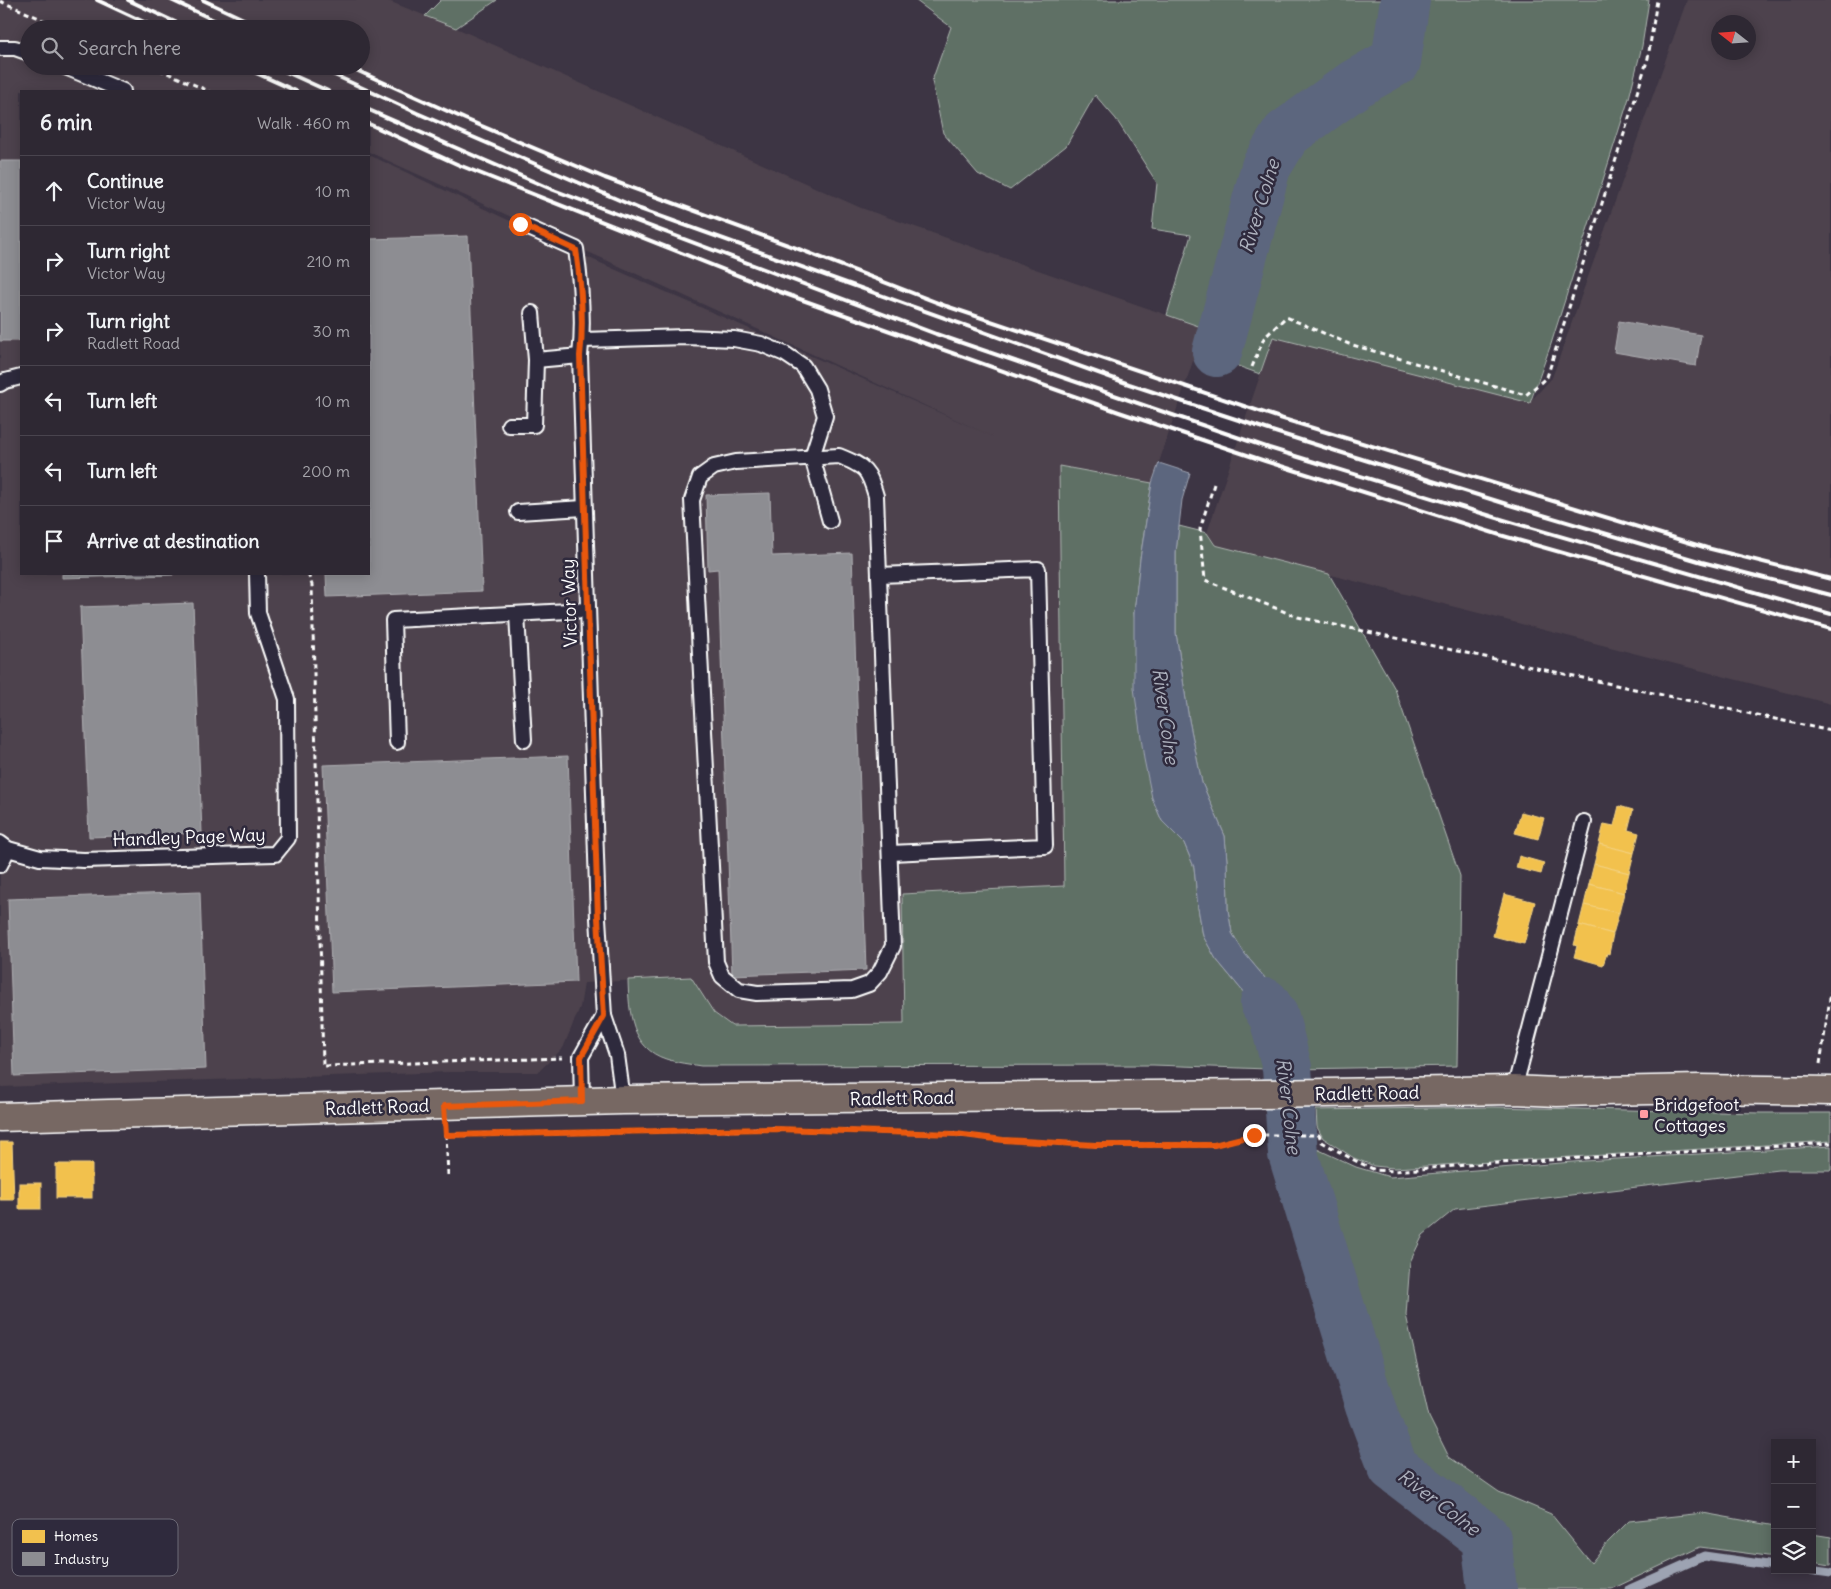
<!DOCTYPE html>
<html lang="en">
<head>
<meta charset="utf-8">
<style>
	body { margin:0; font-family:Delius,sans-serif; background:#3a343f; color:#f1f3f6 }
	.controls { position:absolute; right:15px; bottom:15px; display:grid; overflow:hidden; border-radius:0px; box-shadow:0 2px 12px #0003 }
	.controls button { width:45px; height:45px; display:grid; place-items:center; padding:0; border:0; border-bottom:1px solid #49444e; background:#2e2833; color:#f1f3f6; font:25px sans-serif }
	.compass { position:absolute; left:1711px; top:15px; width:45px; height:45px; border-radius:50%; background:#2e2833; box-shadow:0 2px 12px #0003; rotate:287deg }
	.stop { position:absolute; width:15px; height:15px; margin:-11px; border:4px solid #ea580c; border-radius:50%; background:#fff }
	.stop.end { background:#ea580c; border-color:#fff; box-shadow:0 1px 5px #0008 }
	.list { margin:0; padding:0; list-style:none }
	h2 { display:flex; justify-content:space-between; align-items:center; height:65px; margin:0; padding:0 20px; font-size:21px }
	h2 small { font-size:16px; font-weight:400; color:#a7a6ac }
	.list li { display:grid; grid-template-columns:32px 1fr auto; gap:15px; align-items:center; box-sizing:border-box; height:70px; padding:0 20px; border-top:1px solid #49444e }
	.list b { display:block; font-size:19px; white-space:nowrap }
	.list p { margin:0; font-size:16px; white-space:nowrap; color:#a7a6ac }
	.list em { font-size:16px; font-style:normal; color:#a7a6ac }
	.icon { flex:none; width:28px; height:28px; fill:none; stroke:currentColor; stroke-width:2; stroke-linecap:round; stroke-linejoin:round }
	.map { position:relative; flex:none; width:1831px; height:1589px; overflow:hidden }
	.search { position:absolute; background:#2e2833; box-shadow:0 2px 12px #0003; left:20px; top:20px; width:350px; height:55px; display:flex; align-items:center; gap:12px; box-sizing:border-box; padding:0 18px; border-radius:28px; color:#a7a6ac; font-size:19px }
	.panel { position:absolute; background:#2e2833; box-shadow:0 2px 12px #0003; left:20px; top:90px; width:350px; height:485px; border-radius:0px }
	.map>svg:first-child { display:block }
</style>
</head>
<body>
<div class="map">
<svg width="1831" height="1589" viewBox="0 0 1831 1589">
	<rect width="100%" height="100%" fill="#3d3544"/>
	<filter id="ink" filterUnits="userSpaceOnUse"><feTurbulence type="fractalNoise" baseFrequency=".02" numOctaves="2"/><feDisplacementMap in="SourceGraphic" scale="10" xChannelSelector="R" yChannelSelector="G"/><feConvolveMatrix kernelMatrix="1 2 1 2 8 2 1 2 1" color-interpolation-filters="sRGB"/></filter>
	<g filter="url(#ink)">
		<g fill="#4e434d" fill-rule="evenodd">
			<path d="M 0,0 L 386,0 L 456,28 L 861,208 L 1204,328 L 1152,483 L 1059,466 L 1064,886 L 902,894 L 904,1024 L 732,1026 L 714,1013 L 691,977 L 584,983 L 580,1007 L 563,1048 L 538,1072 L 449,1072 L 0,1087 ZM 29,29 L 361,29 L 361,66 L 29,66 ZM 21,91 L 369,91 L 369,152 L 992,436 L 589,258 L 369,155 L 369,574 L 21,574 Z"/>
			<path d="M 1687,0 L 1831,0 L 1831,704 L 1215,545 L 1207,533 L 1273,337 L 1530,402 L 1552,378 ZM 1718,22 L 1748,22 L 1748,52 L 1718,52 Z"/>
		</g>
		<g fill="#5f6f65" stroke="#afb7b2">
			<polygon points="441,0 497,0 456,28 425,16"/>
			<polygon points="915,0 1649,0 1642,46 1629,98 1551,344 1530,403 1273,337 1260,374 1196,351 1204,328 1167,315 1191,235 1152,229 1157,183 1116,119 1095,95 1066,146 1010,190 978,174 943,133 932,81 951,27"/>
			<path d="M 1059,466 L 1152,483 L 1140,559 L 1134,613 L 1152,798 L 1162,821 L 1184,843 L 1194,867 L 1198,908 L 1203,936 L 1216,959 L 1250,1000 L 1261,1025 L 1268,1049 L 1268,1069 L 1153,1065 L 701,1066 C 690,1064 677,1063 666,1059 C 631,1048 629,1012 628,980 L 691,977 L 714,1013 L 732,1026 L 904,1024 L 902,894 L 1064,886 Z"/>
			<polygon points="1179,526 1207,533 1215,545 1329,574 1395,689 1460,876 1457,1066 1298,1069 1293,1037 1270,984 1245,954 1232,933 1228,910 1227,861 1225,836 1202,783 1189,720 1176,633 1176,552"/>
			<polygon points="1492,1107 1760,1113 1831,1113 1831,1141 1394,1168 1374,1166 1354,1158 1323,1138 1317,1127 1316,1110"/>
			<polygon points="1831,1146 1831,1170 1778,1170 1455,1209 1423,1235 1410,1262 1406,1315 1429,1417 1449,1457 1499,1492 1551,1514 1591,1563 1607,1543 1629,1521 1703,1513 1775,1526 1775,1557 1700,1547 1612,1589 1499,1589 1493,1531 1395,1461 1303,1149 1317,1149 1356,1167 1390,1177 1585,1161"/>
			<polygon points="1812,1534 1831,1537 1831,1565 1812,1562"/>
		</g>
		<polygon fill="#5c667e" stroke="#9da3b2" points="1159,463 1190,473 1182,500 1176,552 1176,633 1189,720 1202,783 1225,836 1227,861 1228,910 1232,933 1245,954 1270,984 1282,1004 1293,1037 1298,1069 1268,1069 1268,1049 1261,1025 1250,1000 1216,959 1203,936 1198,908 1194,867 1184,843 1162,821 1152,798 1144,759 1134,688 1134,613 1140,559 1152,483"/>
		<g fill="#f2c14e" stroke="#f6d483">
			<polygon points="1619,806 1633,810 1628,830 1639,833 1634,853 1599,844 1604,824 1614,826"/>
			<polygon points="1521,812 1544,818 1538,839 1515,833"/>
			<polygon points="1599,844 1634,853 1629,873 1594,864"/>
			<polygon points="1519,856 1544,863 1541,874 1516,868"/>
			<polygon points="1594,864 1629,873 1624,893 1589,884"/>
			<polygon points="1589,884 1624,893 1619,913 1584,905"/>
			<polygon points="1504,894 1535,902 1524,944 1493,936"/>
			<polygon points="1584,905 1619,913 1613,934 1579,925"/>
			<polygon points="1579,925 1613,934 1609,954 1607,953 1603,965 1574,957 1577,946 1574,945"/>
			<polygon points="0,1142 12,1142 14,1200 0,1200"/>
			<rect x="56" y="1164" width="36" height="34"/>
			<rect x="19" y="1183" width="22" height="26"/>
		</g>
		<g fill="#8d8d92" stroke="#afafb3">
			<rect x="0" y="161" width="21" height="180"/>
			<polygon points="468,236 482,591 327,597 326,574 369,574 369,239"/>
			<polygon points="1619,321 1701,335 1696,366 1614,352"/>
			<polygon points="770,493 772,556 852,553 866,970 732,975 718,569 708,570 706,495"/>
			<polygon points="62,574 173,574 173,575 62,578"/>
			<polygon points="193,603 202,833 89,837 80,607"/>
			<polygon points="568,756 576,982 332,992 323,765"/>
			<polygon points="200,892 206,1069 14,1076 8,899"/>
		</g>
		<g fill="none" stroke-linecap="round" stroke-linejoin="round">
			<g stroke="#9da3b2" stroke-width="9">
				<polyline points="1809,1570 1831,1573"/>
				<polyline points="1630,1589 1704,1556 1775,1566"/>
			</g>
			<g stroke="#5c667e" stroke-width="50">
				<polyline points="1217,352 1266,167 1286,134 1355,84 1396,61 1405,0"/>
				<polyline points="1265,1003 1274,1017 1287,1068 1293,1154 1370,1406 1393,1467 1486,1538 1492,1589"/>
			</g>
			<defs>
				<g id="service">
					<polyline points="0,48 15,48 29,53"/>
					<polyline points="63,66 123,91"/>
					<path d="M 520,224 L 576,249 C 581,284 584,322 580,356 L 598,918 L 604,1016"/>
					<polyline points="532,313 536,360 580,356"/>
					<polyline points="582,340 686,337 734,339 761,344 785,354 803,366 817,389 825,416 812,457 830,521"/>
					<polyline points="0,384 5,381 21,377"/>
					<polyline points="509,425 534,425 536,360"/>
					<path d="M 839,456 C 866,467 868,469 876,496 L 893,946 L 880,972 L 869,984 L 852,990 L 757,993 L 739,990 L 722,976 L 716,962 L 692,500 L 700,477 L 714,467 L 736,462 Z"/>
					<polyline points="518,512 584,508"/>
					<polyline points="879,575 1038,569 1045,846 890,853"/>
					<polyline points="517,614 524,740"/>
					<polyline points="397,742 393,620 588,610"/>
					<polyline points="0,843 8,849 40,858 84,860 275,854 288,838 287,699 258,613 257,574"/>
					<polyline points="0,865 8,849"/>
					<polyline points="1514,1090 1584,822"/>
					<polyline points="582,1101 581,1057 604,1016 617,1055 623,1100"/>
				</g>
				<polyline id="primary" points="0,1117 623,1100 1261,1094 1514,1090 1557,1092 1699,1089 1831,1091"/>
			</defs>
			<use href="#service" stroke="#fff" stroke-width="18"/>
			<use href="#primary" stroke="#fff" stroke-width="31"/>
			<g stroke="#fff" stroke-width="3" stroke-dasharray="5 4" stroke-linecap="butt">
				<polyline points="0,1 64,29"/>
				<polyline points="151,66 209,91"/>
				<polyline points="1252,367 1264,338 1286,317 1349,344 1526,395 1547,377 1648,58 1657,0"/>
				<polyline points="1214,484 1200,529 1205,580 1298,617 1831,731"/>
				<polyline points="308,574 312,585 323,1066 562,1058"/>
				<polyline points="1820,1064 1831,992"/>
				<polyline points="446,1134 448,1175"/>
				<polyline points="446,1135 775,1129 956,1134 1003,1140 1096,1145 1214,1145 1254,1135 1319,1135 1322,1142 1354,1160 1375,1170 1394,1171 1466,1165 1831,1143"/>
			</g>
			<use href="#service" stroke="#2f2a3d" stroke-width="14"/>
			<use href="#primary" stroke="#776864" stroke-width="28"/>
			<g stroke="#fff" stroke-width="4">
				<polyline points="97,0 159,29"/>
				<polyline points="128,0 190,29"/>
				<polyline points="171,0 233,29"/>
				<polyline points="203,0 265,29"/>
				<polyline points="241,66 296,91"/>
				<polyline points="273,66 328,91"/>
				<polyline points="315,66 417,113 640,209 1129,384 1275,432 1513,506 1702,562 1831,595"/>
				<polyline points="347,66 465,119 605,178 796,248 946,306 1280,418 1707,548 1831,579"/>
				<polyline points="369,110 551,189 936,334 1269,448 1504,520 1831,614"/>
				<polyline points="369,124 459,165 780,292 1119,412 1265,461 1500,535 1831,629"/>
			</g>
		</g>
	</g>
	<g fill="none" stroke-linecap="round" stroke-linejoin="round" filter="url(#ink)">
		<path stroke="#ea580c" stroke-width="6" d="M 520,224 L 576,250 C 581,284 584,322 580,356 L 598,918 L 604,1016 L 581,1057 L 582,1101 L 444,1106 L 446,1135 L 775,1129 L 956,1134 L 1003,1140 L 1096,1145 L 1214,1145 L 1254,1135"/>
	</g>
	<rect fill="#ff9aa2" stroke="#2f2a3d" stroke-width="2" x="1639" y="1109" width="10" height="10" rx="2.5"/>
	<g text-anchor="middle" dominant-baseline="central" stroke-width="5" stroke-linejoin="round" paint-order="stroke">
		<g font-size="18" fill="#fff" stroke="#2f2a3d">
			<text transform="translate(569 603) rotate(-92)">Victor Way</text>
			<text transform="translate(189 837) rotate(-2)">Handley Page Way</text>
			<text transform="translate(1367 1093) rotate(-1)">Radlett Road</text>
			<text transform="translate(902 1098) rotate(-1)">Radlett Road</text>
			<text transform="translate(377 1107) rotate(-2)">Radlett Road</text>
		</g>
		<g font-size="18" fill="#fff" stroke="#2f2a3d" text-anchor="start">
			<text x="1654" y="1104">Bridgefoot<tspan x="1654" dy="21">Cottages</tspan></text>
		</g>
		<g font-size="19" font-style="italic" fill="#aeb2be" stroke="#2f2a3d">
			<text transform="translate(1259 206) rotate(-73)">River Colne</text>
			<text transform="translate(1166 716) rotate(82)">River Colne</text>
			<text transform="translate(1289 1106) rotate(83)">River Colne</text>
			<text transform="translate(1439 1502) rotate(37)">River Colne</text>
		</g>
	</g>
	<rect x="12" y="1519" width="166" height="57" rx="8" fill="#2f2a3d" stroke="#6d6a77" stroke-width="1"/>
	<rect x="22" y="1530" width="23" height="13" fill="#f2c14e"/>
	<rect x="22" y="1552" width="23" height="14" fill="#8d8d92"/>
	<g font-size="14" fill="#fff">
		<text x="54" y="1541">Homes</text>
		<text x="54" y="1564">Industry</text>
	</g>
</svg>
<div class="controls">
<button>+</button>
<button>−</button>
<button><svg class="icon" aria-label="layers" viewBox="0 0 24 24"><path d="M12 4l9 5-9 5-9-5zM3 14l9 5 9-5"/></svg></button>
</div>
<svg class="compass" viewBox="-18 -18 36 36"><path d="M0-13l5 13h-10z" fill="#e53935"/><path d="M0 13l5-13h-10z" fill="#a7a6ac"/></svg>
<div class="stop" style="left:520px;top:224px"></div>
<div class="stop end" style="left:1254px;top:1135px"></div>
<div class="search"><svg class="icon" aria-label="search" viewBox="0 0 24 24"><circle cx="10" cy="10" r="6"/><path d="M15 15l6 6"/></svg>Search here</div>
<section class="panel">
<h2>6 min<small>Walk · 460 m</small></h2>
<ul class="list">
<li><svg class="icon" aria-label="ahead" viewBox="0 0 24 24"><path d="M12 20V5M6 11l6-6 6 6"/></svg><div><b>Continue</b><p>Victor Way</p></div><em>10 m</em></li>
<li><svg class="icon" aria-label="right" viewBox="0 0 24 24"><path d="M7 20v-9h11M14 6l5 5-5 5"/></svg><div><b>Turn right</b><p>Victor Way</p></div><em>210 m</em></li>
<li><svg class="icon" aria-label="right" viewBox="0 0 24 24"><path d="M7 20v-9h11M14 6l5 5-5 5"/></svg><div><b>Turn right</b><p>Radlett Road</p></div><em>30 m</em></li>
<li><svg class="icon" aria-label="left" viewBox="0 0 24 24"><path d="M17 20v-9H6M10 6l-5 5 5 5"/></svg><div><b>Turn left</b></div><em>10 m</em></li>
<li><svg class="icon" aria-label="left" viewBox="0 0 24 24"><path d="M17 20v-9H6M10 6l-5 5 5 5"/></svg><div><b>Turn left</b></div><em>200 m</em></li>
<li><svg class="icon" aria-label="arrive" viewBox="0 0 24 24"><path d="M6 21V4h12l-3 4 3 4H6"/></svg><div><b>Arrive at destination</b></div></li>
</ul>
</section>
</div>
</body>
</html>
